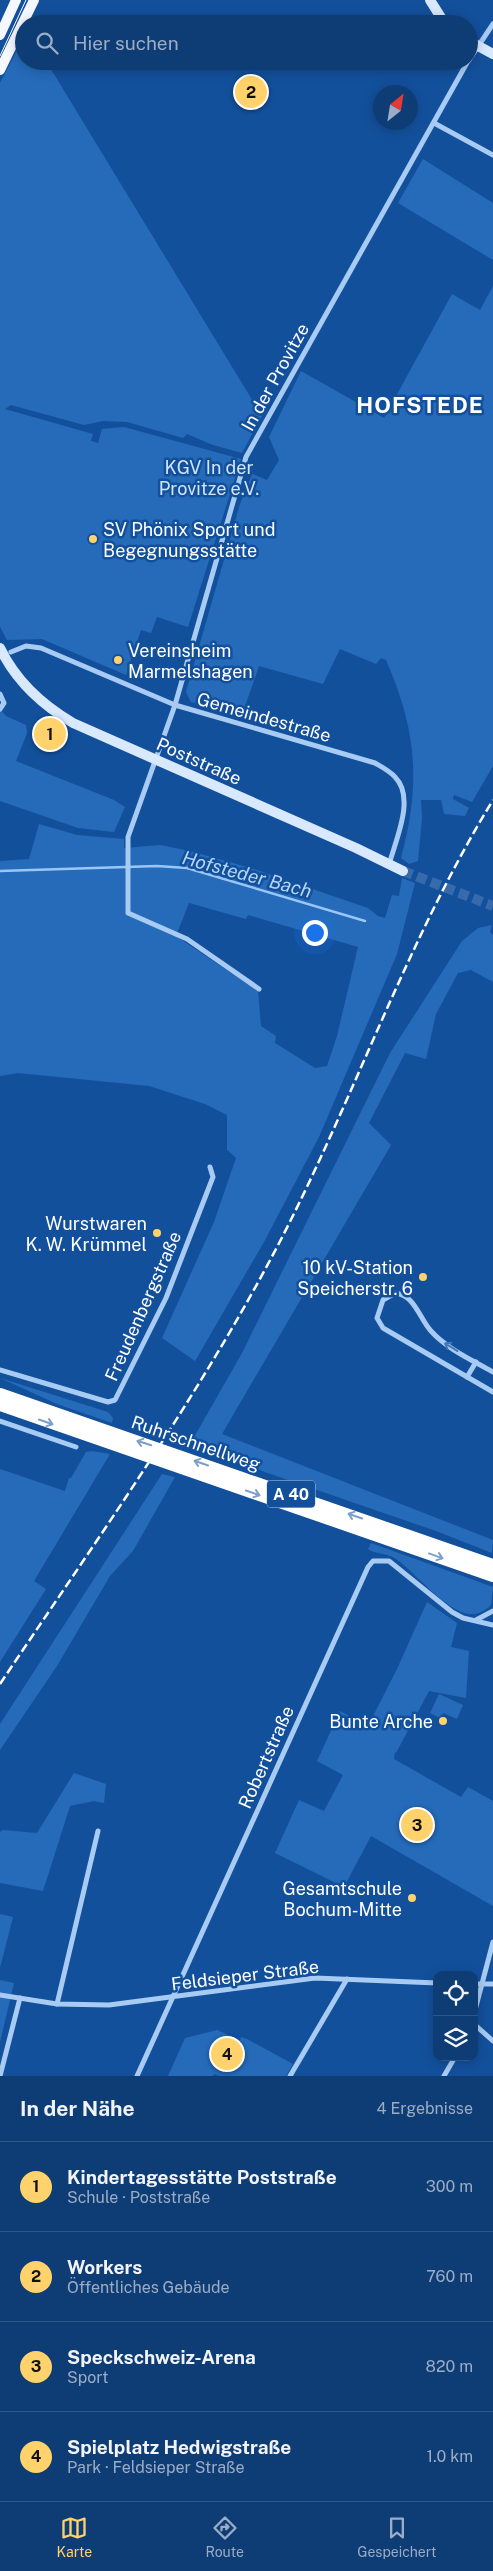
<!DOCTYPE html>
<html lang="de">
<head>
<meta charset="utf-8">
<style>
	body { margin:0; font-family:"Public Sans",sans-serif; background:#1c477d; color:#f1f3f6 }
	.controls { position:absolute; right:15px; bottom:15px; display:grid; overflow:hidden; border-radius:10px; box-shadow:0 2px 12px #0003 }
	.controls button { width:45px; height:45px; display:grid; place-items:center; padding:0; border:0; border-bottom:1px solid #2e5687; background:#0e3c75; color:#f1f3f6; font:25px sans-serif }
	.compass { position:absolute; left:373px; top:85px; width:45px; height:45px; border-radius:50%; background:#0e3c75; box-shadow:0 2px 12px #0003; rotate:30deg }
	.you { position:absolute; left:314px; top:932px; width:18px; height:18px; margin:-12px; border:4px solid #fff; border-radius:50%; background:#1a73e8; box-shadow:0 0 0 8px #1a73e833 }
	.badge { display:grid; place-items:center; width:32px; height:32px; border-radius:50%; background:#ffd26b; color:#111; font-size:16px; font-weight:700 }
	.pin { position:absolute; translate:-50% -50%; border:2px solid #fff; box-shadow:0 1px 5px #0006 }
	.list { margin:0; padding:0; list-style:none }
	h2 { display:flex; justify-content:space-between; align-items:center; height:65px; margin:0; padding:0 20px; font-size:21px }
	h2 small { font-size:16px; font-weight:400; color:#9badc5 }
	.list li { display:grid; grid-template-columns:32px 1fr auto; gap:15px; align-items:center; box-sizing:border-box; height:90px; padding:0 20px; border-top:1px solid #2e5687 }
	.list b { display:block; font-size:19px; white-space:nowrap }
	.list p { margin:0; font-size:16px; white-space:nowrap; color:#9badc5 }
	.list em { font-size:16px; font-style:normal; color:#9badc5 }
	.icon { flex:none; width:28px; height:28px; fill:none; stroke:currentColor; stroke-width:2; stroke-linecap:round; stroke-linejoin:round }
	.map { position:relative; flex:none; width:493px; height:2076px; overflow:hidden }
	.search { position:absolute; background:#0e3c75; box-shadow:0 2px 12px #0003; left:15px; right:15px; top:15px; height:55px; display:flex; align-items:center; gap:12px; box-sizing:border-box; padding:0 18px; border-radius:28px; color:#9badc5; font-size:19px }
	.sheet { height:425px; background:#0e3c75 }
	nav { display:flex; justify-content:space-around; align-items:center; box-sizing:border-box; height:70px; border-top:1px solid #2e5687; background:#0e3c75; font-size:14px; color:#9badc5 }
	nav a { display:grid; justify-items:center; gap:2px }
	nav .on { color:#ffd26b }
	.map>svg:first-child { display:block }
</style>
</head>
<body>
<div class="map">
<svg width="493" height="2076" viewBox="0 0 493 2076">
	<rect width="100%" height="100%" fill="#13509c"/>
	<g fill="#256bba" fill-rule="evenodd">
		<polygon points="24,37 24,61 46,61 262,416 242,453 213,445 187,434 183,438 127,422 103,421 84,425 11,405 5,409 93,434 91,441 98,443 102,429 124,427 241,459 188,627 157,617 151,633 141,630 126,675 42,639 7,640 0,627 0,83"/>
		<polygon points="423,159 493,203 493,260 398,203"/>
		<path d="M 493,286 L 493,766 L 472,802 L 454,795 L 453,799 L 469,808 L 465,816 L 444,814 L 441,800 L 421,800 L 422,818 L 418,861 L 409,864 L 401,858 C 421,783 417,731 386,660 L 381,658 L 376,664 L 340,649 L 323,684 L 259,666 L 242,715 L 191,702 L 186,692 L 240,504 L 252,474 L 267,480 L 279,460 L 269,437 L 301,371 L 384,418 L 452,294 L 480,310 Z"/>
		<polygon points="0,709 6,716 26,725 27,733 16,761 114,800 125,807 114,832 78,828 0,801"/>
		<path d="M 39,824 L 77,835 L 124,839 L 124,848 L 160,845 L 190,851 L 254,869 L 368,908 L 378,916 L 385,918 L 392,895 L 399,896 L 402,878 L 415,883 L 397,954 L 319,1137 L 264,1242 L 195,1361 L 162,1338 L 214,1222 L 236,1158 L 227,1150 L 227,1115 L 205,1104 L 149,1086 L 18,1073 L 0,1076 L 0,861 L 29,859 ZM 189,903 L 246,919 L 248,915 L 358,947 L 337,1036 L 327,1066 L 315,1068 L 275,1043 L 276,1036 L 261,1026 L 258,991 L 176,936 Z"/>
		<polygon points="492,925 490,932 493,935 493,982 471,970 458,973 436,1014 426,1059 405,1053 369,1123 391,1145 222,1434 493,1540 492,1553 436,1531 189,1446 242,1353 390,1053 462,941 478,928"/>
		<polygon points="0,1378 108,1412 113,1418 112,1423 57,1404"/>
		<polygon points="92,1451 110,1454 34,1581 46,1589 0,1662 0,1469 65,1491 69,1478 71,1478 86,1452"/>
		<polygon points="162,1474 175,1477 133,1551 110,1576 57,1666 0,1750 0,1724"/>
		<path d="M 371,1543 L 493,1587 L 491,1605 C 486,1610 478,1615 471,1614 C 448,1614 415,1572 396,1559 C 389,1554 379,1554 371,1551 L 368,1549 Z"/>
		<polygon points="427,1602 457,1623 451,1647 469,1651 466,1698 429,1691 396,1753 395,1752 394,1759 461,1797 468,1787 493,1801 493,1906 371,1836 344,1887 275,1853 299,1800 324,1811 343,1775 317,1761 340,1711 368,1726 397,1669"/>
		<polygon points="439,1694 463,1705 457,1719 443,1713 440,1718 430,1713"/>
		<polygon points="74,1773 106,1784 104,1803 94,1801 70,1806 43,1891 0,1883 0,1832 3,1830 37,1833"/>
		<polygon points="0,1914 13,1917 0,1968"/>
		<polygon points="0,1980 14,1983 0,2042"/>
		<polygon points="217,2030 240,2040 241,2037 247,2039 293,2064 286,2076 220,2076 214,2074 213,2076 168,2076 185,2038"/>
	</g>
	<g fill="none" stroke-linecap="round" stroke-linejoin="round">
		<polyline stroke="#9ac6f7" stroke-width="2.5" points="0,871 157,866 187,868 365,921"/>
		<polyline stroke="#366aab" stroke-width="10" stroke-dasharray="10 5" stroke-linecap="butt" points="403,871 493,906"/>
		<g stroke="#a8cbf4" stroke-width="5">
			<polyline points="469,60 493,24"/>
			<polyline points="434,123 493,155"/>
			<path d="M 11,652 L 26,646 L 41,648 L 175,705 L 375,763 C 382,767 390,771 395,777 C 416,798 395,841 389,865"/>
			<polyline points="0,694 4,703 0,709"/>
			<polyline points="259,989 187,939 128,913 128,837 175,705 246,457 468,61"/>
			<polyline points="0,1370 108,1402 115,1400 166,1298 213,1177 210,1167"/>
			<path d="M 493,1372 C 472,1360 447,1349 431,1331 C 419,1318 415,1295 395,1293 L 383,1300 L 377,1318 L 383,1328 L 493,1392"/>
			<polyline points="467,1377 476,1362"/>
			<polyline points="0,1421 76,1447"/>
			<polyline points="476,1620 493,1611"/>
			<polyline points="474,1984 493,1984"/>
			<polyline points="0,1995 57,2004 109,2005 315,1978 437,1983"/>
			<polyline points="57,2004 98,1831"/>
			<polyline points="474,2014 493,1942"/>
			<polyline points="474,2024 493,2041"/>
			<polyline points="0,2076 20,1998"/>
			<polyline points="137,2076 368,1567 373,1561 389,1561 452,1612 463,1618 493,1625"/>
			<polyline points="290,2076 347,1979"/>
			<polyline points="444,2076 455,2057"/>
		</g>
		<g stroke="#d8e8fd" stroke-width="10">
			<polyline points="430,0 445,24"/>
			<polyline points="469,41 493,54"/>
			<path d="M 0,648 C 16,681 42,705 73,723 L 356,848 L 403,871"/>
		</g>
		<g stroke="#f5f9ff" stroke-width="10">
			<polyline points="0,35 16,0"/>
			<polyline points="0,70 34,0"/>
		</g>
		<g stroke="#fff" stroke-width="12">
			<polyline points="0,1394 493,1565"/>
			<polyline points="0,1405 493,1576"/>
		</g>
		<polyline stroke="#fff" stroke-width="1" points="0,56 26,0"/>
		<path stroke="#fff" stroke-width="2.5" stroke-dasharray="9 4" stroke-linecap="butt" d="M 0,1684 C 95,1542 196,1401 276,1249 C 353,1102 406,942 493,800"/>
	</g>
	<defs><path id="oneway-shaft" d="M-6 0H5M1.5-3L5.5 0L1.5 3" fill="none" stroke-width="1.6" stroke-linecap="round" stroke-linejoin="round" transform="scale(1.25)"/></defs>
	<use stroke="#4075b6" href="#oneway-shaft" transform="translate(451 1347) rotate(-148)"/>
	<g stroke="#7d9fc9">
		<use href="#oneway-shaft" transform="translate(46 1422) rotate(19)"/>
		<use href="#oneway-shaft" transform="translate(144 1443) rotate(-162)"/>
		<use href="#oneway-shaft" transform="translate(201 1463) rotate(-161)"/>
		<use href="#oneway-shaft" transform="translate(253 1493) rotate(19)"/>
		<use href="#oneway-shaft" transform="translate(355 1516) rotate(-161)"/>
		<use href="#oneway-shaft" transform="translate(436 1556) rotate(20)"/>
	</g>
	<g fill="#ffd26b" stroke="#13509c" stroke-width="2">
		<circle cx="93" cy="539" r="5"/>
		<circle cx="118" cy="660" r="5"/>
		<circle cx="157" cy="1233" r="5"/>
		<circle cx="423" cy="1277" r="5"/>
		<circle cx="443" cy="1721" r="5"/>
		<circle cx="412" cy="1898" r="5"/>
	</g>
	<g text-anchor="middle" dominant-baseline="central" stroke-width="5" stroke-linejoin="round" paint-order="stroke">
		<rect fill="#13509c" stroke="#b8cae1" stroke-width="1" x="267" y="1480.5" width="48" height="27" rx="4"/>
		<g font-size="16" font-weight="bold" fill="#fff">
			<text x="291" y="1494">A 40</text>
		</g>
		<g font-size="18" fill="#fff" stroke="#13509c">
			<text transform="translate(275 377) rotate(-61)">In der Provitze</text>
			<text transform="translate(264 717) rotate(16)">Gemeindestraße</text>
			<text transform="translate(199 761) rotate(24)">Poststraße</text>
			<text transform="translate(143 1306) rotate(-66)">Freudenbergstraße</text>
			<text transform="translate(196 1443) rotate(19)">Ruhrschnellweg</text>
			<text transform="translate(266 1757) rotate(-66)">Robertstraße</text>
			<text transform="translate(245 1975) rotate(-7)">Feldsieper Straße</text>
		</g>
		<g font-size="18" fill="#d0e5fd" stroke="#13509c">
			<text x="209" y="467">KGV In der<tspan x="209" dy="21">Provitze e.V.</tspan></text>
		</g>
		<g font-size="18" fill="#fff" stroke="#13509c" text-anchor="end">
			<text x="103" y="529" text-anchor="start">SV Phönix Sport und<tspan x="103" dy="21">Begegnungsstätte</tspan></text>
			<text x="128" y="650" text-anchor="start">Vereinsheim<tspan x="128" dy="21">Marmelshagen</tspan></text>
			<text x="147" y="1223">Wurstwaren<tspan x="147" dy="21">K. W. Krümmel</tspan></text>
			<text x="413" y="1267">10 kV-Station<tspan x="413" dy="21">Speicherstr. 6</tspan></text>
			<text x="433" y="1721">Bunte Arche</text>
			<text x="402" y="1888">Gesamtschule<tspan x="402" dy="21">Bochum-Mitte</tspan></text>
		</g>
		<g font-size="19" font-style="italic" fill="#b5d5fa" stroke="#13509c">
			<text transform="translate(247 874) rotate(15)">Hofsteder Bach</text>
		</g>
		<g font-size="22" font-weight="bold" letter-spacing="1" fill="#fff" stroke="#13509c">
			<text x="420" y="405">HOFSTEDE</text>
		</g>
	</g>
</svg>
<div class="controls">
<button><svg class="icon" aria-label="locate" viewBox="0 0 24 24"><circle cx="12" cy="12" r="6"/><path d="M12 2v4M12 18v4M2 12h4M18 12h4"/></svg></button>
<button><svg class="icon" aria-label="layers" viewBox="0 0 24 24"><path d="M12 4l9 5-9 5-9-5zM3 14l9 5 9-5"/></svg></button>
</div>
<svg class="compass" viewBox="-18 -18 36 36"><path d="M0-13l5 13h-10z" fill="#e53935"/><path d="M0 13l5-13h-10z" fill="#9badc5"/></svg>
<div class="you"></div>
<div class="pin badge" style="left:50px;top:734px">1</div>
<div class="pin badge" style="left:251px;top:92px">2</div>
<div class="pin badge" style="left:417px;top:1825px">3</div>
<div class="pin badge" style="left:227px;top:2054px">4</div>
<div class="search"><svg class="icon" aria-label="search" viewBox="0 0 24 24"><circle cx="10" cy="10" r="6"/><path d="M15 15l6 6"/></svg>Hier suchen</div>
</div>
<section class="sheet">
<h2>In der Nähe<small>4 Ergebnisse</small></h2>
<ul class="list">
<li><span class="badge">1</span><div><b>Kindertagesstätte Poststraße</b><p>Schule · Poststraße</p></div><em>300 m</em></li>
<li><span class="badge">2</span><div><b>Workers</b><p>Öffentliches Gebäude</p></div><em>760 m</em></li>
<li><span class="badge">3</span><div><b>Speckschweiz-Arena</b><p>Sport</p></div><em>820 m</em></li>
<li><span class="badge">4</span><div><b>Spielplatz Hedwigstraße</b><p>Park · Feldsieper Straße</p></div><em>1.0 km</em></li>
</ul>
</section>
<nav>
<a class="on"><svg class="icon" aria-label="map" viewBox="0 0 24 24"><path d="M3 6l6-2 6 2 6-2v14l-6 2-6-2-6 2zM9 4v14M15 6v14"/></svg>Karte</a>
<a><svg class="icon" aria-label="directions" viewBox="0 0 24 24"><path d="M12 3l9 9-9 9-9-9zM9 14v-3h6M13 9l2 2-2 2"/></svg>Route</a>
<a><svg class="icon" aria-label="saved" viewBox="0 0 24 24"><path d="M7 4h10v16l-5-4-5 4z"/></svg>Gespeichert</a>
</nav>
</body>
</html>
